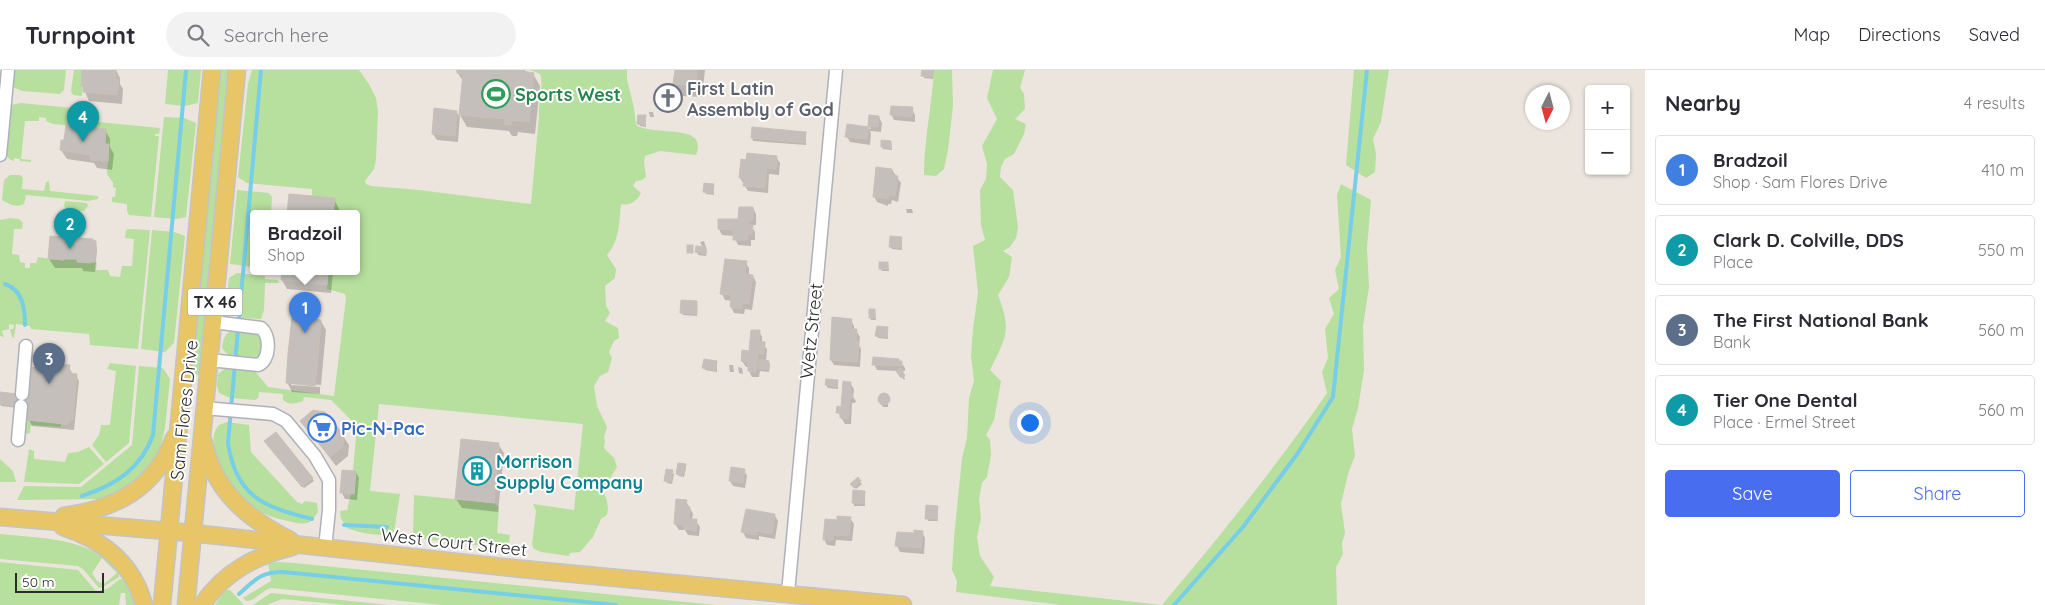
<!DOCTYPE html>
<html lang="en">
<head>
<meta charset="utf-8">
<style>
	body { margin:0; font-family:Quicksand,sans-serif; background:#f2f2f3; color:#2b2b33 }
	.controls { position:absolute; right:15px; top:15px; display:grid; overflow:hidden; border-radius:5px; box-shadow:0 1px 4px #0004 }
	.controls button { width:45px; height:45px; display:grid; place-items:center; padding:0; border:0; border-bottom:1px solid #e1e1e2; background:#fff; color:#2b2b33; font:25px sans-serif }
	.compass { position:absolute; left:1525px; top:15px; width:45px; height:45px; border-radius:50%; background:#fff; box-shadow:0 1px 4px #0004; rotate:186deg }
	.scale { position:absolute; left:15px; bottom:12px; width:89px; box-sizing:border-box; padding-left:5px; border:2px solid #2b2b2b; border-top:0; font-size:14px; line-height:18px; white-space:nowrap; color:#2b2b2b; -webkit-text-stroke:4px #fff; paint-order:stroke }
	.you { position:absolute; left:1029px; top:352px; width:18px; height:18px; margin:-12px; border:4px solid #fff; border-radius:50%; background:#1a73e8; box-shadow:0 0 0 8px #1a73e833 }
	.badge { display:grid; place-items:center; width:32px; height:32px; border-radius:50%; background:#486eef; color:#fff; font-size:16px; font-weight:700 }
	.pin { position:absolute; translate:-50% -41px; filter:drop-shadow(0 1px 2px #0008) }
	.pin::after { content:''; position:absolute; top:26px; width:18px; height:15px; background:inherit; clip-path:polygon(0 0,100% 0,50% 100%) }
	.popup { position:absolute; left:250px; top:140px; width:110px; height:65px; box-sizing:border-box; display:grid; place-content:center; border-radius:5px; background:#fff; filter:drop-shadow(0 1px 4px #0005); font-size:16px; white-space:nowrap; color:#7c7c81 }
	.popup b { font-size:19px; color:#2b2b33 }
	.popup::after { content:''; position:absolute; left:50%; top:100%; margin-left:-10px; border:10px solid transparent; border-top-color:#fff }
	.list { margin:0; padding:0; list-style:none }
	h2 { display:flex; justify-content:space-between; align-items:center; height:65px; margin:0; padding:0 20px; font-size:21px }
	h2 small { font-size:16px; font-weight:400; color:#7c7c81 }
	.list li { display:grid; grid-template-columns:32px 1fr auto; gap:15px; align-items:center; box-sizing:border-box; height:70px; margin:0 10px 10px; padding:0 10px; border:1px solid #e1e1e2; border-radius:5px }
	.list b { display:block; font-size:19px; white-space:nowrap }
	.list p { margin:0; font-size:16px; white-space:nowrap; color:#7c7c81 }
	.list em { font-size:16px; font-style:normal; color:#7c7c81 }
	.actions { display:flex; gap:10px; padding:15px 20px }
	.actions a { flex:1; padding:11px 0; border:1px solid #486eef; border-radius:5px; text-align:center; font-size:18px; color:#486eef }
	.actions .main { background:#486eef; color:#fff }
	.icon { flex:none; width:28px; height:28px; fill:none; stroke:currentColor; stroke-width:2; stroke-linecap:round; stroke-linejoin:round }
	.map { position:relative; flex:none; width:1645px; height:535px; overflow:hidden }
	header { display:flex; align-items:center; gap:30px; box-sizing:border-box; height:70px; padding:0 25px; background:#fff; border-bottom:1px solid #e1e1e2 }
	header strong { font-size:24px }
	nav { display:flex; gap:28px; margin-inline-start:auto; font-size:18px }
	.search { width:350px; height:45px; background:#f2f2f3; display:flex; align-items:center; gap:12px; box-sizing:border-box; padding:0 18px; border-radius:28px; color:#7c7c81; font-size:19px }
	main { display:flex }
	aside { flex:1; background:#fff }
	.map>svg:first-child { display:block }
</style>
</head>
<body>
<header>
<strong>Turnpoint</strong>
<div class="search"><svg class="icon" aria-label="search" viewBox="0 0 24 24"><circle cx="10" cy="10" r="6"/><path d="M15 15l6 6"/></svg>Search here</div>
<nav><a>Map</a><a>Directions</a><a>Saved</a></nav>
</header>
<main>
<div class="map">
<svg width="1645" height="535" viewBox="0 0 1645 535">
	<rect width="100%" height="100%" fill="#ece5de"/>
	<g fill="#b7df9e" fill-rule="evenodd">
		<polygon points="15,0 66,0 64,20 60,24 22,21 13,17"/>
		<polygon points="74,0 82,0 82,26 73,25 71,21"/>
		<polygon points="168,0 201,0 198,33 185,36 165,34"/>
		<polygon points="221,0 230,0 201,302 199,305 193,304 192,298"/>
		<path d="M 252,0 L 359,0 L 369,14 L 376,28 L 378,41 L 376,90 L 374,99 L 365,111 L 366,114 L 371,116 L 419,120 L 531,134 L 539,46 C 538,34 544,13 540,4 L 530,0 L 627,0 L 627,9 L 634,38 L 636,55 C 654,67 709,52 696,85 L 660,81 L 645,86 L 644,92 L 646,107 L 642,110 L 636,111 L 633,116 L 641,123 C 636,132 630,136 621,134 C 619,152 620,170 607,185 L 616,199 L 615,208 L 605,216 L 606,236 L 610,243 L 605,251 L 618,258 L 619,268 L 614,271 L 609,282 L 612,288 L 608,302 L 600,306 L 594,316 L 597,336 L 607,357 L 604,367 L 605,372 L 604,378 L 614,388 L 617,397 L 603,420 L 607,431 L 608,439 L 607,445 L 601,449 L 593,467 L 580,482 L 570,483 L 569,486 L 541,482 L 534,479 L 532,475 L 536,441 L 533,434 L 574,440 L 583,354 L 379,334 L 370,421 L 400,424 L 394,462 C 387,469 352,462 344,456 L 345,454 L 341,449 L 340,441 L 347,440 L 351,424 L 354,424 L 356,401 L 353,400 L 357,356 L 331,330 L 304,327 L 303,331 C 296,334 288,335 283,330 L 283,324 L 259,322 L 258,328 L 255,330 L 230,328 L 219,323 L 217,315 L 218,304 L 228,296 L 253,299 L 268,317 L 334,326 L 346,228 L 345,224 L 327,219 L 328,202 L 356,202 L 356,144 L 333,144 L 335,128 L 312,126 L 312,119 L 247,113 L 238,107 L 248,14 Z"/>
		<path d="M 934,0 L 952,0 L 953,36 L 948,80 L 944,99 L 936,106 L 924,105 C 924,70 932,35 934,0 Z"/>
		<path d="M 993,0 L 1025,0 L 1020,18 L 1024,24 L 1025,39 L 1015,49 L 1026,54 L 1024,64 L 1014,84 L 1005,89 L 1001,97 L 1000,107 L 1013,120 L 1018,157 L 1016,168 L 1010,177 L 1003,181 L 1012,187 L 1009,207 L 998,225 C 1012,261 1006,267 990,300 L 1001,311 L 994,350 L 986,365 L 990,370 L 991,385 L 987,407 L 982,413 L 979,429 L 981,448 L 977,467 L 980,486 L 994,507 L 990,516 L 1162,535 C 1220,466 1276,397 1327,323 L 1322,302 L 1328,288 L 1325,259 L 1334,244 L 1329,228 L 1339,219 L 1335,200 L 1341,187 L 1337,125 L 1341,114 L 1371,130 L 1367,178 L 1369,217 L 1363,256 L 1364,300 L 1358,338 L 1352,359 L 1355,386 L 1348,404 L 1341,434 L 1345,463 L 1342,473 L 1343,484 L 1336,497 L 1337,535 L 1061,535 L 956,522 L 957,511 L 952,500 L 954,468 L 962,388 L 967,368 L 969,328 L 974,311 L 971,286 L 973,259 L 978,223 L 973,176 L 985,170 L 981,155 L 980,120 L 986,109 L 987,94 L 982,76 L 997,49 L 987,28 Z"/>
		<polygon points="1354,0 1389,0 1381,52 1373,69 1376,84 1375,102 1366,108 1346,95"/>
		<polygon points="21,33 72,38 77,43 78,50 160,58 159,64 155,64 155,66 159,66 151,147 129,145 127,141 127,134 112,132 112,127 115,127 116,118 113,117 113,113 107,104 109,74 105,74 105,59 53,54 46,51 46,48 39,47 39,51 25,51 21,89 31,90 31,92 20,91 20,89 14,88 14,91 9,89 7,85 11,35"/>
		<polygon points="164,47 184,48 196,53 186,147 176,149 154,147"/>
		<path d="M 10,105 L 20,105 L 23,108 L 22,119 L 44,121 L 46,112 L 49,111 L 50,121 L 98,126 L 98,129 L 88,131 L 26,125 L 24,134 C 16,138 9,134 2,130 L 4,110 Z"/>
		<polygon points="237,120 269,123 272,127 271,144 254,144 254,197 230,194"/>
		<polygon points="65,131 87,133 88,136 84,141 67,140 64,136"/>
		<polygon points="10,148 19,149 23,153 22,159 14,159 12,184 19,185 20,192 25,193 25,198 30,198 30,193 36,193 38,187 64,191 64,188 77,189 77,192 97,192 96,200 108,200 110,206 120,207 122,196 132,196 134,169 125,168 126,160 129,159 150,160 138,279 90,275 89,264 31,259 30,256 16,254 14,268 12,267 10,259 13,259 14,255 9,254 9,259 2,261 4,267 0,266 0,150"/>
		<polygon points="152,160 174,162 185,166 174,273 165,282 141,279"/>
		<polygon points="237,203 265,206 265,209 278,210 279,213 265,213 264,240 261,249 242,248 228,241 226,235 229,208"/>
		<path d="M 231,261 L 257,264 L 264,268 L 261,286 L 254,287 L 228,285 L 222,278 C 223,270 224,265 231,261 Z"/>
		<polygon points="110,293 136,296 129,373 106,392 92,375 99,365 101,355 110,355 116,301 107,299"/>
		<polygon points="139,296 163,298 170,309 165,358 160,380 142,407 136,409 136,413 104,429 17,430 24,416 81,417 132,375"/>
		<polygon points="25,350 61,353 61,357 31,355 30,363 26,364 24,361"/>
		<path d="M 227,352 L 249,355 L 251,382 L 297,432 L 302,434 L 305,431 L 317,433 L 318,442 L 313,449 L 310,448 L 310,452 C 302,455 296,453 288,451 C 251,445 218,415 214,377 C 213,368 213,362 219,355 Z"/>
		<polygon points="89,377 104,394 79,414 24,412 29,379 34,381 34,389 65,392 68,383 78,382"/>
		<polygon points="0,389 13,401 16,412 0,412"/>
		<polygon points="414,425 494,433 499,437 497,463 510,465 509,473 503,478 423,469 413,465"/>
		<path d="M 0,464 C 42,469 91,466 119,503 L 119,507 L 103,517 L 99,518 L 83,499 L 78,496 L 0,489 ZM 102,488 L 117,503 L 104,514 L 97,511 L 92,503 Z"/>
		<path d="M 0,492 L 78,500 L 95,520 C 105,523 112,515 120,509 L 124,510 L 135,535 L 126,535 L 125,523 L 121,523 L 119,535 L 0,535 Z"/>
		<path d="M 278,492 L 294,493 L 716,535 L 442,535 L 271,518 C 261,521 256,531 246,531 L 243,528 L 271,511 L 268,493 Z"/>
		<polygon points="225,520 230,520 244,535 215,535"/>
		<polygon points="271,523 390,535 346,535 282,529 267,535 253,535"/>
	</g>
	<g fill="#0003">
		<polygon points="84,0 116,0 120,8 120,14 123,19 122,34 89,31 82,15"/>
		<polygon points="456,0 525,0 525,3 533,4 540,16 535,64 518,62 517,66 512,66 509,61 467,57 460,45 458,72 437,70 433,64 435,40 456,42 460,47 463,11"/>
		<polygon points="676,0 705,0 702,27 682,26 675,13"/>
		<polygon points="923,0 934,0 933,9 924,8"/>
		<polygon points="912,39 915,45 915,52 894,50 891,44"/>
		<polygon points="649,42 653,42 654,47 650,47"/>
		<polygon points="645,46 646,57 640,56 639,54"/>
		<polygon points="879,47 882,53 881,62 870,61 871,64 870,75 850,72 847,67 848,56 871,59 869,56"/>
		<polygon points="105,60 110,69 110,77 114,84 112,100 97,98 94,93 67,89 61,80"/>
		<polygon points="806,63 806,75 753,71 752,68"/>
		<polygon points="891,72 892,80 883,79 882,77"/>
		<polygon points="776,87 780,93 779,105 769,104 768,123 748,121 740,108"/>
		<polygon points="892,100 901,113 898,132 892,130 891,134 888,134 888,136 877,132 874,126"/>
		<polygon points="713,115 714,125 706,124 705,122"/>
		<polygon points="290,125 334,129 339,139 339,144 288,144"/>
		<polygon points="753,138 756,144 756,155 751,155 755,162 755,170 751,170 751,176 738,175 734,166 722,165 719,159 719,150 739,151"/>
		<polygon points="906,139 912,139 913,143 907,143"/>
		<polygon points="67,164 80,165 81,170 96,172 97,180 95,202 83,201 82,198 55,198 49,189 51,167 67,168"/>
		<polygon points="901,168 902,180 892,179 890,176"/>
		<polygon points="704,171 707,181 706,186 698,185 697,182 703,178 700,172"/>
		<polygon points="746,193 749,198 749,206 753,206 756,212 752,240 745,239 744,244 734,243 731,237 732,231 725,230 722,224"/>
		<polygon points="888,193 889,201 882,201 880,198"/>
		<polygon points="283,202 333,202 331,223 287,219 282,210"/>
		<polygon points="697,232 697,246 683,245 681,242"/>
		<polygon points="875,240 876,250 871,250 870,247"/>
		<polygon points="851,250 854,256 854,261 856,261 860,267 859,275 861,279 860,297 834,295 831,290"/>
		<polygon points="321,251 326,260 321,315 291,312 291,315 320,317 320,324 292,322 287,312"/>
		<polygon points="887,258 888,269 878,268 877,266"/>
		<polygon points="759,261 762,267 762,273 767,279 766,292 770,294 769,302 760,301 759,307 752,307 749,301 749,297 746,297 742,291 751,282"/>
		<polygon points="51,292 53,295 69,296 72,304 76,305 79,311 74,360 32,356 26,344 27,339 1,336 0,334 1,323 28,326 41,299 42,294 48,295"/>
		<polygon points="717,292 717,302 705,300 704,297"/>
		<polygon points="901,292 905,298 905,301 901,301 905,309 904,310 898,301 877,300 874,294"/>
		<polygon points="729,295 733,295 734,302 730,302"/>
		<polygon points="738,297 742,298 743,304 739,303"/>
		<polygon points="837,311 838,319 828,318 826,315"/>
		<polygon points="850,313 854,319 853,327 856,331 855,333 852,333 851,354 845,354 838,342 842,338"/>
		<polygon points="883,323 887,324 888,326 888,337 883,337 881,334 881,324"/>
		<polygon points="302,351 343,366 349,375 348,386 336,396"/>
		<polygon points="267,374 312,408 314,411 304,418"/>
		<polygon points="498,374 504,383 498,442 462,438 456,429"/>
		<polygon points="685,395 686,398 684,407 679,406 677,404"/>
		<polygon points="744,400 747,406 745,418 733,416 730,411"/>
		<polygon points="356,402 359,408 357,430 345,429 342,423"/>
		<polygon points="672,402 674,404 672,414 667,413 666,411"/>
		<polygon points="857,409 862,414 856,419 853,416"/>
		<polygon points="854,421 865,422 865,436 854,436"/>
		<polygon points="686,431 693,444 692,450 696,451 700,457 699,466 688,465 685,460 679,460 675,454"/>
		<polygon points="937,437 938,451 928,451 927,448"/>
		<polygon points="775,446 778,451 775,469 759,466 759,470 746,468 743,462"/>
		<polygon points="850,448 854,454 852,471 836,470 835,476 827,475 824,469 838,452"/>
		<polygon points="922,462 925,468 924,484 900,482 897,476"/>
	</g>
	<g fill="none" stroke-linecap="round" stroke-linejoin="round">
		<g stroke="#77cee7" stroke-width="4">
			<path d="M 261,0 L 228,373 C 236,427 264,437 312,449"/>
			<path d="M 5,214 C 23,220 25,239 25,255"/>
			<path d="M 82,426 C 115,415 141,399 153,365 L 186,0"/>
			<polyline points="344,455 387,457"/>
			<path d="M 239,524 C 255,510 260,502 283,502 L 616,535"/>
			<polyline points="1174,535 1243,457 1298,383 1333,327 1367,0"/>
		</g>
	</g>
	<g fill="#c4bfba" stroke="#c7c1b8">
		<polygon points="82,0 116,0 115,9 119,9 117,25 83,22 83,16 81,16"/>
		<polygon points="457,0 518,0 534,3 529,52 511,50 511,55 504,54 505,49 459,45 463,4 457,3"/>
		<polygon points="675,0 697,0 696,16 673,14"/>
		<polygon points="922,0 933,0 932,7 921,6"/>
		<polygon points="891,36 913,37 912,47 890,45"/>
		<polygon points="434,38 457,41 455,66 432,64"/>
		<polygon points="638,45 646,45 645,55 637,54"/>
		<polygon points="869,45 879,46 878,57 868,56"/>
		<polygon points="847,54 869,57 867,69 845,67"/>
		<polygon points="66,55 106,59 105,74 109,74 108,91 90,90 91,85 60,80 61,70 64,70"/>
		<polygon points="752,57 806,62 805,73 751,68"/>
		<polygon points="881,70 891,71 891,78 881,77"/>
		<polygon points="747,83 777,86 776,99 767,98 765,118 743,116 744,108 739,108 741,89 746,90"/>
		<polygon points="876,97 892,99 891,105 898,106 895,126 889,125 888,129 873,127"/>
		<polygon points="704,113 714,114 713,123 703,122"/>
		<polygon points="289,124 335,128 333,144 287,144"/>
		<polygon points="739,137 753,137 753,150 749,150 748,155 753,155 752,164 748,164 748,170 733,170 733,160 718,159 718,149 738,149"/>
		<polygon points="65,162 80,164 80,168 65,167"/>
		<polygon points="50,166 93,169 91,193 77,192 77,189 48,189"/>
		<polygon points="890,166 902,167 901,178 889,177"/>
		<polygon points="93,170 96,171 95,192 91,192"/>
		<rect x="687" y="175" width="6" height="8"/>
		<polygon points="696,176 706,177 706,184 695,182"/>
		<polygon points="725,189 747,191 745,204 753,205 749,234 742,233 742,239 730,237 731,225 720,224"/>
		<rect x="879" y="192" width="9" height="7"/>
		<polygon points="282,202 328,202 327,215 281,210"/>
		<polygon points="681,230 697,231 697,244 680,243"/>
		<rect x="869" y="239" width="6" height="9"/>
		<polygon points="292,247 321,250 318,287 288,284"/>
		<polygon points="832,247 852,249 851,259 857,259 856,272 859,272 857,292 830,290"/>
		<polygon points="877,256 888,257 887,267 875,266"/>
		<polygon points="751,260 760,260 759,271 765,272 764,284 758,284 756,302 748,301 748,292 741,291 742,280 749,281"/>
		<polygon points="288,284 318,287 315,316 286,313"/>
		<polygon points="873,287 899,289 899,291 902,291 902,296 872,295"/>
		<polygon points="704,289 717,291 716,300 702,298"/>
		<polygon points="759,289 769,291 769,300 758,299"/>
		<polygon points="47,290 52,291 52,294 70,295 69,301 40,298 41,293 47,293"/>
		<polygon points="29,297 71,301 67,349 25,345"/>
		<polygon points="901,298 905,306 901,308 896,301"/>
		<polygon points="71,303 77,304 73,347 64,354 27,350 28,345 67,349"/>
		<polygon points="826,309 838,310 837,317 825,315"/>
		<polygon points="843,311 851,312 850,324 853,324 853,328 850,328 848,349 840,348 840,343 836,343 837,336 841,337"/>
		<polygon points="0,322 27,325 26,337 0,334"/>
		<circle cx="884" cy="329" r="6"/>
		<polygon points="66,339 74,348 65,355 58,347"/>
		<polygon points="313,340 325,342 344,365 343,376 330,387 300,351"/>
		<polygon points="276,362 313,408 302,417 264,371"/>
		<polygon points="461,369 499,373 494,433 455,429"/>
		<polygon points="678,393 686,394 683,405 676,404"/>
		<polygon points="731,397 745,399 743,413 729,411"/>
		<polygon points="666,399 673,400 671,412 664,411"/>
		<polygon points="342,400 356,401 354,424 340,423"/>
		<polygon points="858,407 861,411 854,418 850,414"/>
		<polygon points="853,420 865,421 864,434 852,433"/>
		<polygon points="676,429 687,430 686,436 690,437 689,449 697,449 696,461 683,459 683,455 674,454"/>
		<polygon points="926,435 938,436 937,449 925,449"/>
		<polygon points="746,439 775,444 772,464 756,461 756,465 741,462"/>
		<polygon points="837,446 851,447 849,466 833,465 833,470 823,470 825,449 837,450"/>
		<polygon points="914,460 923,461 921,478 895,476 897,462 914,463"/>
	</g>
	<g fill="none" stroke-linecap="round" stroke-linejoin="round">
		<defs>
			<g id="minor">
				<polyline points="0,85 8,0"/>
				<path d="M 209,290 L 258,295 C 270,291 271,266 261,258 L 213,252"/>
				<polyline points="22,324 26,276"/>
				<polyline points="204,338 273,344 286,351 315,386 329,410 329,440 325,478"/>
				<polyline points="18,370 21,336"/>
				<polyline points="788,523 836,0"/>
			</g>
			<g id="major">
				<path d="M 204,373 C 214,421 248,449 290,470"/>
				<path d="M 64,446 C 115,439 155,419 174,368"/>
				<polyline points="0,447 192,463 522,499 903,535"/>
				<path d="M 63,457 C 103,470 133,493 144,535"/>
				<polyline points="162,535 212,0"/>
				<polyline points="186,535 237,0"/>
				<path d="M 202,535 C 224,502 255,486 292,477"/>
			</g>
		</defs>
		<use href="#minor" stroke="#aeb1bb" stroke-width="15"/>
		<use href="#major" stroke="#c4c4c4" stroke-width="19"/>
		<use href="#minor" stroke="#fff" stroke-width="12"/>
		<use href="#major" stroke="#e8c566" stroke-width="16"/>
	</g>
	<defs>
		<symbol id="stadium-ring" viewBox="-11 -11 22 22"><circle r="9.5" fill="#fff" stroke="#2e9e5b" stroke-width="1.5"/><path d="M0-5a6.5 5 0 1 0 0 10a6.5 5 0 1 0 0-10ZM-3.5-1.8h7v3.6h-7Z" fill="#2e9e5b"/></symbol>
		<symbol id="church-ring" viewBox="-11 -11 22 22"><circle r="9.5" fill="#fff" stroke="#6b7280" stroke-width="1.5"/><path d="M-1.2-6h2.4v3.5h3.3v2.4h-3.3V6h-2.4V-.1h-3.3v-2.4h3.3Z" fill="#6b7280"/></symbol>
		<symbol id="supermarket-ring" viewBox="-11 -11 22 22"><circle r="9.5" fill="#fff" stroke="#3f7fe0" stroke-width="1.5"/><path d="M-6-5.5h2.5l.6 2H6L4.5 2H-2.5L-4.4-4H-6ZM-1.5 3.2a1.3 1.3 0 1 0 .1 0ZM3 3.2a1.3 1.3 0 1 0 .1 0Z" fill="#3f7fe0"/></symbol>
		<symbol id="building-ring" viewBox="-11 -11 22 22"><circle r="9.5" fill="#fff" stroke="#0f9aa8" stroke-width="1.5"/><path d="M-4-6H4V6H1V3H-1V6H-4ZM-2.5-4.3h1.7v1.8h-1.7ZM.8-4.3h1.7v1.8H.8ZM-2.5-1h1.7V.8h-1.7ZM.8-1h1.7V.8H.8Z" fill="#0f9aa8"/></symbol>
	</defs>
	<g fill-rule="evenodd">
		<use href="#stadium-ring" x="480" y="8" width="32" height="32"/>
		<use href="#church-ring" x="652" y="12" width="32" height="32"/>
		<use href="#supermarket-ring" x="306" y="342" width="32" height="32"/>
		<use href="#building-ring" x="461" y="385" width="32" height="32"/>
	</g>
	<g text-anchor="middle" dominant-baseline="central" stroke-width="4" stroke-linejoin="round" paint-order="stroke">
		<rect fill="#fff" stroke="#6b6b6b" stroke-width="1" x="187.5" y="218.5" width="55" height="27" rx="4"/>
		<g font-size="16" font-weight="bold" fill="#2b2b2b">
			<text x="215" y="232">TX 46</text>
		</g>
		<g font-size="18" font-weight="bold" fill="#5b616d" stroke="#fff" text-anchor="start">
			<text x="687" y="18">First Latin<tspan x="687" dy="21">Assembly of God</tspan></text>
		</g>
		<g font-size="18" font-weight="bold" fill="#27864d" stroke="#fff" text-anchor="start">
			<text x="515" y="24">Sports West</text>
		</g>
		<g font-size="18" fill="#2b2b2b" stroke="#fff">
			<text transform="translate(811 261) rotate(-84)">Wetz Street</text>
			<text transform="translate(184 340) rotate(-84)">Sam Flores Drive</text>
			<text transform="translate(454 472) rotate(6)">West Court Street</text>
		</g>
		<g font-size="18" font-weight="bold" fill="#366cbe" stroke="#fff" text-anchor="start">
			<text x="341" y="358">Pic-N-Pac</text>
		</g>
		<g font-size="18" font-weight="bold" fill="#0d838f" stroke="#fff" text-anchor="start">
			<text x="496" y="391">Morrison<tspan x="496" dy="21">Supply Company</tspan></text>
		</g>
	</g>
</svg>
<div class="controls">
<button>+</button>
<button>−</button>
</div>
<svg class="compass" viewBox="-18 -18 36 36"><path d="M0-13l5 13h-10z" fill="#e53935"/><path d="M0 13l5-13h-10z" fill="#7c7c81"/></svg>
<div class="scale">50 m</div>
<div class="you"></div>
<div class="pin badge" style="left:305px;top:263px;background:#3f7fe0">1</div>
<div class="popup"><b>Bradzoil</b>Shop</div>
<div class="pin badge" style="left:70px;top:179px;background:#0f9aa8">2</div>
<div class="pin badge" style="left:49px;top:314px;background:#5c6f8a">3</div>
<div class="pin badge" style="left:83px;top:72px;background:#0f9aa8">4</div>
</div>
<aside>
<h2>Nearby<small>4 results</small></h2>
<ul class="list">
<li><span class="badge" style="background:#3f7fe0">1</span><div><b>Bradzoil</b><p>Shop · Sam Flores Drive</p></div><em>410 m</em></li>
<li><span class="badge" style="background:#0f9aa8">2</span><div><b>Clark D. Colville, DDS</b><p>Place</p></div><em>550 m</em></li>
<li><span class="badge" style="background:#5c6f8a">3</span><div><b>The First National Bank</b><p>Bank</p></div><em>560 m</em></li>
<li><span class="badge" style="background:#0f9aa8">4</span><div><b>Tier One Dental</b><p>Place · Ermel Street</p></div><em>560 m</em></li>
</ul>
<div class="actions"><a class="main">Save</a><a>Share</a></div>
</aside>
</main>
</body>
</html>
